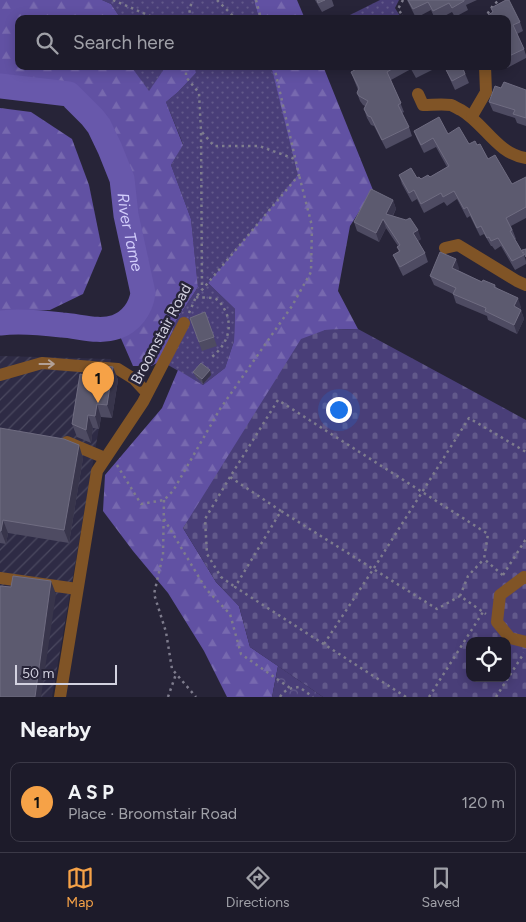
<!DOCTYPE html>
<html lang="en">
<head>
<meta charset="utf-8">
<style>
	body { margin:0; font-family:Figtree,sans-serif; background:#2a2836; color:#f1f3f6 }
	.controls { position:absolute; right:15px; bottom:15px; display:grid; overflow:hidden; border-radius:10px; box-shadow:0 2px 12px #0003 }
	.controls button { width:45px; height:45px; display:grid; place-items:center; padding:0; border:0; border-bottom:1px solid #3b3947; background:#1d1b2a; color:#f1f3f6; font:25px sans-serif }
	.scale { position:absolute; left:15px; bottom:12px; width:102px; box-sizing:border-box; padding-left:5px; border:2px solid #d3d2e0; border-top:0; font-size:14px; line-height:18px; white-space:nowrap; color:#d3d2e0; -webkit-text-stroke:4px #272438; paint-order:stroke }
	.you { position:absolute; left:338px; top:409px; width:18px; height:18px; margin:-12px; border:4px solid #fff; border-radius:50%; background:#1a73e8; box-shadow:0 0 0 8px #1a73e833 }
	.badge { display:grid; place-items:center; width:32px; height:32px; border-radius:50%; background:#f6a247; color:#111; font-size:16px; font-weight:700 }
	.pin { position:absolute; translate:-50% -41px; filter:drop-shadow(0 1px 2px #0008) }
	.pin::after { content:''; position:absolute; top:26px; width:18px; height:15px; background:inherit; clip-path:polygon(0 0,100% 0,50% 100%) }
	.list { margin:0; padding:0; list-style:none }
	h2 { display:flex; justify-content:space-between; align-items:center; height:65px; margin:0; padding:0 20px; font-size:21px }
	h2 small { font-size:16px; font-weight:400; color:#a0a1a8 }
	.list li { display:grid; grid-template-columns:32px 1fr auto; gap:15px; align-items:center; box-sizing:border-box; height:80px; margin:0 10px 10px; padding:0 10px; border:1px solid #3b3947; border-radius:10px }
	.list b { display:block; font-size:19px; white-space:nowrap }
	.list p { margin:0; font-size:16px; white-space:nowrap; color:#a0a1a8 }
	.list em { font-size:16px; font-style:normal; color:#a0a1a8 }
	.icon { flex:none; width:28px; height:28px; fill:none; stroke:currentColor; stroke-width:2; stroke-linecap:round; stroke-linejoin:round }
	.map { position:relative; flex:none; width:526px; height:697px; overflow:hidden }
	.search { position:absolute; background:#1d1b2a; box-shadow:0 2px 12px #0003; left:15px; right:15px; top:15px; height:55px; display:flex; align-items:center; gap:12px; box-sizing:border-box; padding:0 18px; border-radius:10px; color:#a0a1a8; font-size:19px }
	.sheet { height:155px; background:#1d1b2a }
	nav { display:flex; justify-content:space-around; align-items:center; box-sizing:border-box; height:70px; border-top:1px solid #3b3947; background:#1d1b2a; font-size:14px; color:#a0a1a8 }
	nav a { display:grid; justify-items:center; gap:2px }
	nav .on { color:#f6a247 }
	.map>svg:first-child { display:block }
</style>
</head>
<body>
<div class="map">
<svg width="526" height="697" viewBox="0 0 526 697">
	<defs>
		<pattern id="industrial-furrows" width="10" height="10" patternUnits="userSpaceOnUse" patternTransform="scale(1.25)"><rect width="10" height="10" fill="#2e2b45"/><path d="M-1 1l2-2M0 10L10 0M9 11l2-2" fill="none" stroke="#4b4960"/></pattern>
		<pattern id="grass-dots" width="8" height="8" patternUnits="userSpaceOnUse" patternTransform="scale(1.25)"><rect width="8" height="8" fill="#493e78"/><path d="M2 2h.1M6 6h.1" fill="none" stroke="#62598b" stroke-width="1.8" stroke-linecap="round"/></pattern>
		<pattern id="forest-firs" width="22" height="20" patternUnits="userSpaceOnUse" patternTransform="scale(1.25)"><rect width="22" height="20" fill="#6151a3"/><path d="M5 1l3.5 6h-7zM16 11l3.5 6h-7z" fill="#7769af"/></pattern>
		<pattern id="cemetery-stones" width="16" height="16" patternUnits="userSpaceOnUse" patternTransform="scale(1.25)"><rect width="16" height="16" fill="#493e78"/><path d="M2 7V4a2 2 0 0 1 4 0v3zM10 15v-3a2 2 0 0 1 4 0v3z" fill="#62598b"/></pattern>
		<pattern id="park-crowns" width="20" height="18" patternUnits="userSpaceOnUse" patternTransform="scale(1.25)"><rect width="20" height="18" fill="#493e78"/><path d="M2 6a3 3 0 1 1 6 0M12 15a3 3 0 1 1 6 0" fill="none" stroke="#62598b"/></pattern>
	</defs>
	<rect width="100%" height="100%" fill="#272438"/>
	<polygon fill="url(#industrial-furrows)" points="0,356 111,359 52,697 0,697"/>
	<g fill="url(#grass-dots)">
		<polygon points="102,0 254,0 259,19 121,19 111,4"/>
		<polygon points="380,0 399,0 395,8 402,19 342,19"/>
		<polygon points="131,66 166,66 149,92"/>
		<polygon points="195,66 271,66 299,175 208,283 235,309 234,341 225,368 203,385 161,361 176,321 198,287 191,219 171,165 183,144 166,102 178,92 196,73"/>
	</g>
	<g fill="url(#forest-firs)">
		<path d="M 0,0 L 102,0 L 111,4 L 121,19 L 19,19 L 19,66 L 131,66 L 149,91 L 166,66 L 195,66 L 196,73 L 178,92 L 166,102 L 183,145 L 171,165 L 191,219 L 198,287 L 176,321 L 161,361 L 151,366 L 133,366 L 116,327 C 131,317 141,312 143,293 L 126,215 L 122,179 L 110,149 L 99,126 L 92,117 L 69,94 L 0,86 Z"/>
		<polygon points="254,0 297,0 305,19 259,19"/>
		<polygon points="271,66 323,66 373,190 350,226 338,291 358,329 325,330 183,528 216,582 239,606 250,647 278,666 272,697 227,697 204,651 168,593 133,551 103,511 105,475 162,408 178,370 203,385 225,368 234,341 235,309 208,283 298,175"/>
		<polygon points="0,108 31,112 72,139 89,185 102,249 83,294 50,310 0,312"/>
	</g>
	<path fill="url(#cemetery-stones)" fill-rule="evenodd" d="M 358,329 L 526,420 L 526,697 L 323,697 L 250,647 L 239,606 L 216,582 L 183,528 L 301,339 L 325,330 ZM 470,641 L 507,641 L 507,678 L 470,678 Z"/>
	<polygon fill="url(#park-crowns)" points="278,666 323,697 272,697"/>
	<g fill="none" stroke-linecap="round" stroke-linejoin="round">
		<path stroke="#6858ab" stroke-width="25" id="s1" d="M 0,86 L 69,94 L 92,117 L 99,126 L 110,149 L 122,179 L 126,215 L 143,293 C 141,308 131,322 116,327 C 99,333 79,326 62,325 C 45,323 16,321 0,323"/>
		<g stroke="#7e7c8d" stroke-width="2.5" stroke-dasharray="2.5 4" stroke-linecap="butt">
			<polyline points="113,0 157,19"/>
			<polyline points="217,0 236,19"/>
			<polyline points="256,0 261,19"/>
			<polyline points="403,0 398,9 405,19"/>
			<polyline points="188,19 192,0"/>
			<polyline points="395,19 403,16"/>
			<polyline points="484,19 494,4 500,0"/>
			<polyline points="186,66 186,77 199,93 201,131 214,146 259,146 295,159"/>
			<polyline points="201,133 202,290"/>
			<path d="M 196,297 C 202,298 211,297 216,299 C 221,302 223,307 226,312 C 233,330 226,345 212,357"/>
			<polyline points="189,313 196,297 299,175 274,66"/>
			<polyline points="117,465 141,504 164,500 173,491 220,409 292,306 311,272 312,226 299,175"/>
			<polyline points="230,477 205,519 207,554 221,577 235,587"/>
			<polyline points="164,500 163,555 154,594 166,632 172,669 196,697"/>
			<polyline points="281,511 230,477 278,400 488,534 484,559 505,577"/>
			<polyline points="164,519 206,589 230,614 241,654 290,688"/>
			<polyline points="503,575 526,539"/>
			<polyline points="460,596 468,576 484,559"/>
			<polyline points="324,644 374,568 469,418 526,452"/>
			<polyline points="168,697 176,674"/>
			<path d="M 280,697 C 285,689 291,688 299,687 L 313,697"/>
			<polyline points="406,697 235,587 281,511 437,609 460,596 486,614"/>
			<polyline points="429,697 483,612"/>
			<polyline points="496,697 524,653"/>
		</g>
		<g stroke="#805426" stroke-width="12">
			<path d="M 418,94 L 423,105 C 432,105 442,104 451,105 C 454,106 458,109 461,110 C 485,124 497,154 526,158"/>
			<polyline points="472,116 486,92 485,66"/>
			<polyline points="445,248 458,245 517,281 526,285"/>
			<polyline points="0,375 42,363 118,369 134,379 147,393"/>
			<polyline points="67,442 105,458"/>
			<polyline points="0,578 77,589"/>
			<polyline points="526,578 524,577 500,595 497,622 510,638 526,642"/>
			<polyline points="60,697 97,471 143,402 184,323"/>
		</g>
	</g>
	<g fill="#4e4b62">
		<polygon points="315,0 332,0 334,6 322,12"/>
		<polygon points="407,0 477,0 466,5 468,10 455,17 452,12 439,19 435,19 431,10 416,18"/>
		<polygon points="491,8 520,22 523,31 517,34 524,49 526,55 526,58 507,68 507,19 490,19 488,15 493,13"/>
		<polygon points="362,66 436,66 436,68 416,78 411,69 391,80 404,112 402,113 409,127 412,136 386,149 374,126 371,125 367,118 364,109 365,106 363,105 360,101 357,93 358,90 351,72"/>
		<polygon points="444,66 462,66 469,83 455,90"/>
		<polygon points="501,88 526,90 526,126 517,123 515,118 493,111 489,102"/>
		<polygon points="414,131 448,134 469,144 477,145 488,159 512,184 526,177 526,218 511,226 516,239 515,239 524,255 526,261 526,264 515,270 501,246 495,250 492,246 491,246 484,234 480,236 470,216 467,218 457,199 447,206 444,202 424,213 417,199 412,202 402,184 399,175 421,179 430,177 447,167 436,147 424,153 417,139"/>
		<polygon points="393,200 396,209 393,216 421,239 418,241 425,253 428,262 403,276 397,264 393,255 399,252 397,247 398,246 386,228 379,242 357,231 354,222"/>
		<polygon points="459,268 458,270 482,282 495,285 496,287 521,307 520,309 521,310 524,319 517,334 488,320 487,316 456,303 453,294 434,285 430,276"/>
		<polygon points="205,312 217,346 202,351 190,318"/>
		<polygon points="113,367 118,380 112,418 101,417 99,429 93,428 91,443 77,437 72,424 89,376"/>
		<polygon points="210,370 211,375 203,384 195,376 193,372"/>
		<polygon points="0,428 83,458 69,543 8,533 6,544 0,543"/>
	</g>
	<g fill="#38354b">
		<polygon points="393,200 396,209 389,222 386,214"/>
		<polygon points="383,219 386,228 379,242 376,233"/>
		<polygon points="418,230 421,239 416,242 413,233"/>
		<polygon points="456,259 459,268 456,277 452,268"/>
		<polygon points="518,298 521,307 517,315 514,306"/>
		<polygon points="521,310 524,319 517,334 514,325"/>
		<polygon points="113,367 118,380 112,418 107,405"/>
		<polygon points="210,370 211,375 203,384 202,379"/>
		<polygon points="97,404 101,417 99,429 95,416"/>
		<polygon points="88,415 93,428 91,443 86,430"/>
		<polygon points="79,445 83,458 69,543 64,530"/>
		<polygon points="3,520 8,533 6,544 1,531"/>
		<polygon points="51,581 56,594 41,697 35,697"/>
	</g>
	<g fill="#5c5a6f" stroke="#6f6c81">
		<polygon points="317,0 325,0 318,3"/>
		<polygon points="408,0 464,0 464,1 452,8 449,3 433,11 428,2 413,9"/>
		<polygon points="506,0 509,0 520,22 513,25 524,49 507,57 507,19 490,19 488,15 493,12 491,8"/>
		<polygon points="362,66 397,66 387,72 401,103 398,105 409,127 382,140 371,117 368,116 364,109 368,101 359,96 357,93 359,88 351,72"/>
		<polygon points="411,66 419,66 413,69"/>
		<polygon points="444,66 462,66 465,74 452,81"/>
		<polygon points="504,82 526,90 526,118 513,114 515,110 489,102 495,86 501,88"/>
		<polygon points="439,117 448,134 459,127 469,144 475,141 477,145 480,144 488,159 495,155 512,184 526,177 526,207 506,218 512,230 510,231 524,255 512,261 498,238 491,241 489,237 487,238 481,226 477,228 467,207 464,209 454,191 443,197 441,193 421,204 414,190 409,193 399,175 411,168 417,178 419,177 421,179 428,175 430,177 449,166 433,138 421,145 414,131"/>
		<polygon points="371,189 393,200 386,214 406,220 410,218 418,230 413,233 425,253 400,267 393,255 400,251 397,247 400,245 383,219 376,233 354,222"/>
		<polygon points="526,249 526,257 522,250"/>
		<polygon points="440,252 456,259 452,268 482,282 483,280 495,285 494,287 518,298 514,306 521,310 514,325 485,311 486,308 453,294 456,288 430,276"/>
		<polygon points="205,312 214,337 199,342 190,318"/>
		<polygon points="201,363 210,370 202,379 193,372"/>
		<polygon points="91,364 113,367 107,405 97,404 95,416 88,415 86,430 72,424 80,374 89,376"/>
		<polygon points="0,428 64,439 79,445 64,530 3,520 1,531 0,531"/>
		<polygon points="13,576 51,581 35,697 0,697 0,586 11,587"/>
	</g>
	<defs><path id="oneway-shaft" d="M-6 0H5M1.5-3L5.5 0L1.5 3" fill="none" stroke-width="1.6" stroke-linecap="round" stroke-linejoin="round" transform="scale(1.25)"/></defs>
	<use stroke="#b2a096" href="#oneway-shaft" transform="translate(47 364)"/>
	<g text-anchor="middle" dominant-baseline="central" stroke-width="5" stroke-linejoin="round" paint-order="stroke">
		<g font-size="15" fill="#d3d2e0" stroke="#272438">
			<text transform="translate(161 334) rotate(-62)">Broomstair Road</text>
		</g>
		<g font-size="16" font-style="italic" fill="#d1ccfa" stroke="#272438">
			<text stroke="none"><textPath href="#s1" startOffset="225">River Tame</textPath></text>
		</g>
	</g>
</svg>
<div class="controls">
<button><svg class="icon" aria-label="locate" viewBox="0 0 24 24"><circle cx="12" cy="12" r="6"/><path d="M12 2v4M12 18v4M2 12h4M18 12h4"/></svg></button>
</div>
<div class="scale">50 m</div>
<div class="you"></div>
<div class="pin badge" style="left:98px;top:403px">1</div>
<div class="search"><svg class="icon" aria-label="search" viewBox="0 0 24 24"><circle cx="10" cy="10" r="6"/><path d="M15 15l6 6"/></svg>Search here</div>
</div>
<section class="sheet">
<h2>Nearby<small></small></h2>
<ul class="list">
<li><span class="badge">1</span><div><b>A S P</b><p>Place · Broomstair Road</p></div><em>120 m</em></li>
</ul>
</section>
<nav>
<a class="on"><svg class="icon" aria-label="map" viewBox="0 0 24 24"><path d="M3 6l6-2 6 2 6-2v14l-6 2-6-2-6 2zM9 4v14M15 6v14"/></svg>Map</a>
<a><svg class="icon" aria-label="directions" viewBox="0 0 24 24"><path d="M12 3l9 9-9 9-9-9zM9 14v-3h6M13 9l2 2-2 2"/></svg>Directions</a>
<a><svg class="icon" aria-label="saved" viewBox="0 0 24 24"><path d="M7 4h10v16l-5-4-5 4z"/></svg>Saved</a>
</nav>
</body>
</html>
